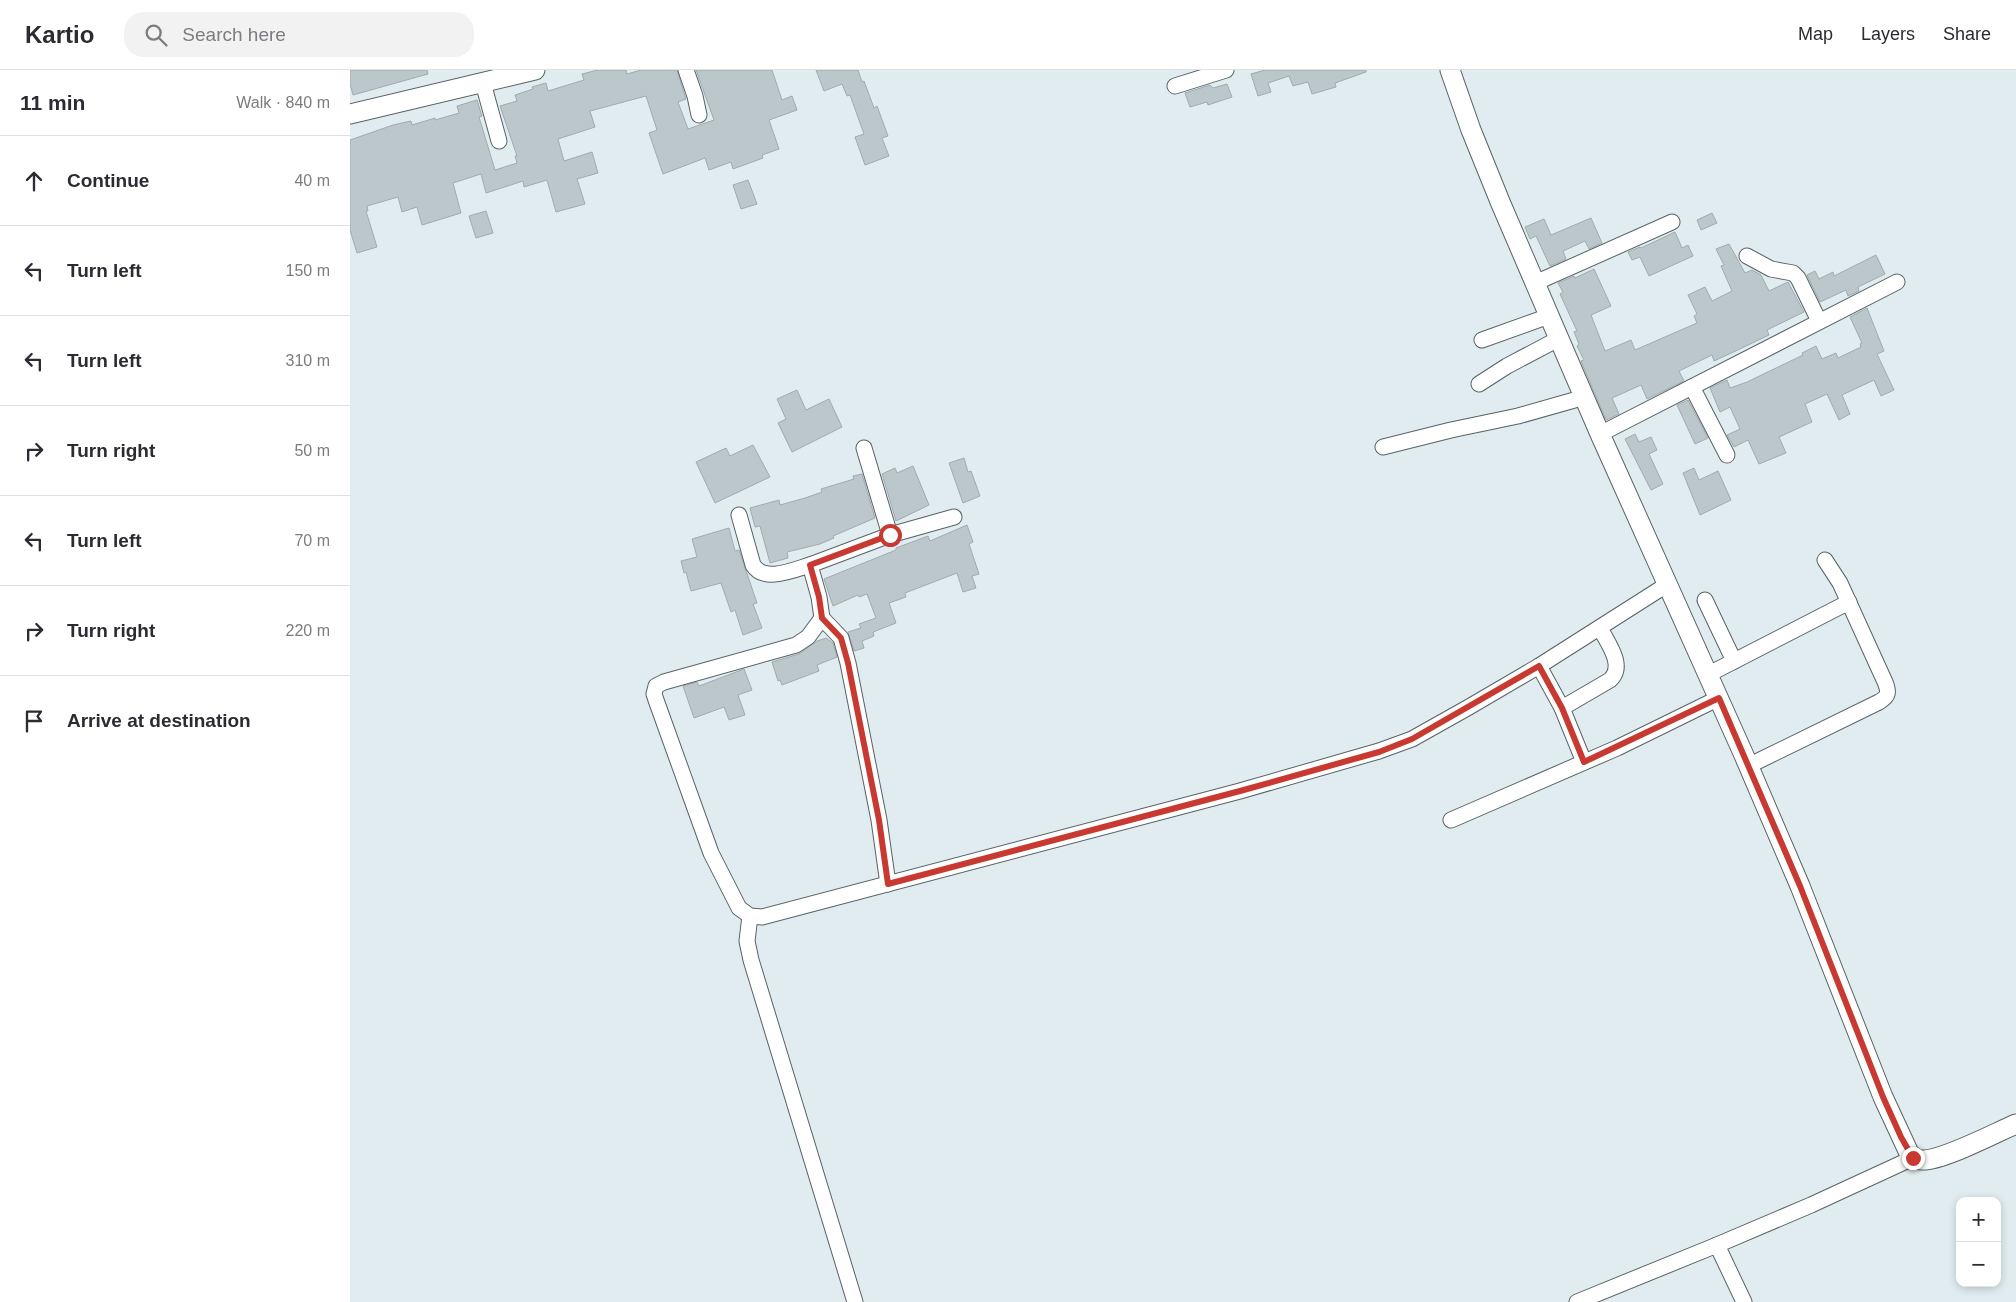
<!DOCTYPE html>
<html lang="en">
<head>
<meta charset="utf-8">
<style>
	body { margin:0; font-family:Arial,sans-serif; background:#f2f2f3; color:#2b2b33 }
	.controls { position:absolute; right:15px; bottom:15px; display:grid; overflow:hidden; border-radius:10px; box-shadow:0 2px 8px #0003 }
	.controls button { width:45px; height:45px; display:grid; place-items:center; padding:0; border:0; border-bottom:1px solid #e1e1e2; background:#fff; color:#2b2b33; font:25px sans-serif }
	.stop { position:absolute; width:15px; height:15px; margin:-11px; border:4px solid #c83a31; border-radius:50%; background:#fff }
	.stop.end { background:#c83a31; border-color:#fff; box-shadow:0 1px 5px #0008 }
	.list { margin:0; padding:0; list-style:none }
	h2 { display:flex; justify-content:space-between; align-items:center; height:65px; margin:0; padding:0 20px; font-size:21px }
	h2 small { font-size:16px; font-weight:400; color:#7c7c81 }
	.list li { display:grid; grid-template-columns:32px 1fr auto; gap:15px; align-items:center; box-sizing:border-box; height:90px; padding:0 20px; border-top:1px solid #e1e1e2 }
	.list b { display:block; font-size:19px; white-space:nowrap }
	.list em { font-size:16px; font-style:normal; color:#7c7c81 }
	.icon { flex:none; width:28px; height:28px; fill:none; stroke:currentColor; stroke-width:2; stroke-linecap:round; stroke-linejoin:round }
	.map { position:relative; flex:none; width:1666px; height:1232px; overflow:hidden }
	header { display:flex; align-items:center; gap:30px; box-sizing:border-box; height:70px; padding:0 25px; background:#fff; border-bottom:1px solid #e1e1e2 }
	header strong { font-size:24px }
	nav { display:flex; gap:28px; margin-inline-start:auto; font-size:18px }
	.search { width:350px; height:45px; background:#f2f2f3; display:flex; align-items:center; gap:12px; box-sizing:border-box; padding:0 18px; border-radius:20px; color:#7c7c81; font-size:19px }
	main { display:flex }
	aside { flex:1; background:#fff }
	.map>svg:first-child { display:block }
</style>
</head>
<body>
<header>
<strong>Kartio</strong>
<div class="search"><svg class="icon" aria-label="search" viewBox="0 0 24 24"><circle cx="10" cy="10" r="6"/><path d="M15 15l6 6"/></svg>Search here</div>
<nav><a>Map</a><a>Layers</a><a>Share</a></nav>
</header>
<main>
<aside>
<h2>11 min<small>Walk · 840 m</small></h2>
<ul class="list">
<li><svg class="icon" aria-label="ahead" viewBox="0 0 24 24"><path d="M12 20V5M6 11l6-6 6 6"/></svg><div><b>Continue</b></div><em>40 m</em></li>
<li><svg class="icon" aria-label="left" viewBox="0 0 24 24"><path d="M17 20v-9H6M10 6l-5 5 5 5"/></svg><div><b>Turn left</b></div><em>150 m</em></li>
<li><svg class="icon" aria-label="left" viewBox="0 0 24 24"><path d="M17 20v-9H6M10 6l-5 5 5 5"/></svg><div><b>Turn left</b></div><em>310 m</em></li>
<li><svg class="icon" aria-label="right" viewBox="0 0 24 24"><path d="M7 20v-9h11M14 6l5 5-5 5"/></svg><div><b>Turn right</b></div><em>50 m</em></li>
<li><svg class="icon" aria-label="left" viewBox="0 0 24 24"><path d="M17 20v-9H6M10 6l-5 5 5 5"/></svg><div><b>Turn left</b></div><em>70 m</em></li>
<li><svg class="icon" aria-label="right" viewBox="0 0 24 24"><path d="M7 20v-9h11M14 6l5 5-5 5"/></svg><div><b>Turn right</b></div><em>220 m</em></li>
<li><svg class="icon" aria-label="arrive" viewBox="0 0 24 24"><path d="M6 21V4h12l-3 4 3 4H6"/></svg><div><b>Arrive at destination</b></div></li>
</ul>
</aside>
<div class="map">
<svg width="1666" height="1232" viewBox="0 0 1666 1232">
	<rect width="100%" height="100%" fill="#e0ecf0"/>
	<g fill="#bbc7ca" stroke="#9fabaf">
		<polygon points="0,0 77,0 78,4 3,25 0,14"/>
		<polygon points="248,0 276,0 277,4 291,0 327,0 336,29 328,32 338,59 364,50 346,0 422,0 432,30 442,26 447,40 419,50 429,79 412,85 413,88 383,99 381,92 359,100 355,88 313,104 299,63 307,60 296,26 240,41 245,57 208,69 214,91 242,82 248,103 227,109 235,134 206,142 197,110 174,117 173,111 136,123 131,104 103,113 111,143 72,155 67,137 52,142 48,127 17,136 18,141 16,141 27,177 7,183 0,160 0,70 43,55 61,51 62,55 85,48 85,50 109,43 107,36 127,30 132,46 129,47 145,100 167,93 165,86 167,86 150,36 167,31 165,25 183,19 182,17 196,13 198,21 234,10 232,4"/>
		<polygon points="466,0 508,0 512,12 514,11 524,38 527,36 538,66 532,68 539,86 515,95 505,67 514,64 500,25 497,26 492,14 474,21"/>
		<polygon points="915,0 1016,0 1016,2 985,13 986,17 962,24 958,12 943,16 939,6 918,13 921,22 908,26 901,4"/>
		<polygon points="877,14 882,27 858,35 857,32 840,37 835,23 860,15 863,18"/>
		<polygon points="398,110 407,134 391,139 383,115"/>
		<polygon points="136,141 143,163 126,168 119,146"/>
		<polygon points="1362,143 1367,153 1351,160 1347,150"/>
		<polygon points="1241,148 1252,173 1239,179 1235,171 1213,181 1216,189 1200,196 1186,166 1180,169 1175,157 1194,149 1201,165"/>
		<polygon points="1325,162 1332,178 1338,175 1343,186 1299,206 1290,187 1282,190 1278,182 1290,177 1291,178"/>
		<polygon points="1379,174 1395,203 1402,200 1411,205 1419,221 1438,212 1454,242 1417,260 1419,265 1392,278 1364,291 1362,285 1329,301 1334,311 1297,329 1291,315 1262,328 1269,344 1256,350 1231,291 1234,290 1227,276 1229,274 1224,262 1227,261 1210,224 1213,222 1208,213 1224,206 1225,208 1244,199 1261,236 1241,245 1255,281 1281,270 1285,280 1347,253 1344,246 1347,244 1338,225 1355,217 1362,231 1382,221 1371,196 1374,195 1366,179"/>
		<polygon points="1526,185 1535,204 1508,217 1509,221 1498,226 1496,220 1470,232 1457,205 1465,201 1469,209 1483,202 1484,206"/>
		<polygon points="1517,238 1534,281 1527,284 1544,320 1531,326 1524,310 1492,325 1500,344 1489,350 1477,324 1455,334 1462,352 1429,367 1436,383 1409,394 1398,370 1384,377 1377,365 1390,359 1380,337 1370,342 1360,318 1377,310 1380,318 1397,312 1453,285 1452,283 1466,276 1472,289 1486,283 1488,288 1511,277 1510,274 1512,273 1500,247"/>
		<polygon points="447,320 456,340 479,329 492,357 442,382 428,353 436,349 427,329"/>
		<polygon points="1338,330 1358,368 1345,374 1327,335"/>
		<polygon points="1285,364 1289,372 1301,367 1307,380 1299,384 1313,414 1301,420 1275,369"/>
		<polygon points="403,375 420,407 365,433 346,392 376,378 380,386"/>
		<polygon points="614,388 618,402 621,401 630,426 613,433 599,393"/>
		<polygon points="563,396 579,435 546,451 532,404 545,398 547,403"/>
		<polygon points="1344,398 1349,410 1368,401 1381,430 1350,445 1333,403"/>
		<polygon points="512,404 525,448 483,466 484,468 470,474 437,482 438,488 420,493 410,456 405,457 400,438 429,430 430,435 455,428 472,422 471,419 504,409 503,406"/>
		<polygon points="617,455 623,472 619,474 629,504 622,506 626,518 613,522 607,503 555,523 556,527 539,533 546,553 523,562 524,566 512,571 514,578 504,581 498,562 511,558 509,554 526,548 517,524 509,527 508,525 483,536 474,509 546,480 546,478 578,466 580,471"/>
		<polygon points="379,458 385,481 389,480 407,533 403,534 412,558 393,565 385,540 381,542 371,513 341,521 336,502 334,503 331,491 347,487 342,469"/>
		<polygon points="476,568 483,573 487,587 467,595 469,601 432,615 430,610 428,611 422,592 449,584 467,571"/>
		<polygon points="394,599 402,620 388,625 395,645 379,650 374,637 344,648 333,616 347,612 349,616"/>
	</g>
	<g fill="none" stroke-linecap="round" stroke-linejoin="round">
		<defs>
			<g id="minor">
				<polyline points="336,0 345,26 349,45"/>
				<polyline points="133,13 149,71"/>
				<polyline points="825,16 876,0"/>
				<polyline points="1397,186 1421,199 1443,203 1448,208 1469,251"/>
				<polyline points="1185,213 1322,152"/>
				<polyline points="1132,270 1199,246"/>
				<polyline points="1129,314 1157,296 1210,268"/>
				<polyline points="1342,317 1377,385"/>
				<polyline points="1250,364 1547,212"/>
				<polyline points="1033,377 1101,360 1168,346 1235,327"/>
				<polyline points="514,378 540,465"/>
				<path d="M 389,445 L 403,495 C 414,513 443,500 460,495"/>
				<polyline points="604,447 540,465 460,495 469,527 472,548 458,567 446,575 314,612 306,616 304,624 306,630 361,783 389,838 400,846 412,847 890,721 1029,681 1062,669 1119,637 1189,596 1318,514"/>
				<polyline points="1355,530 1384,591"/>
				<polyline points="472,548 491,568 498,593 529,750 538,814"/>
				<polyline points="1189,596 1212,638 1234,692"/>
				<polyline points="1359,604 1499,532"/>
				<path d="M 1212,638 L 1260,610 C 1276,596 1257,572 1250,558"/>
				<path d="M 1398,696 L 1529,632 C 1539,626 1539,622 1535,612 L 1490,513 L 1475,490"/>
				<polyline points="1101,750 1267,678 1369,628"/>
				<polyline points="400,846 397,871 401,890 505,1232"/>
				<polyline points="1227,1232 1367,1175"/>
				<polyline points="1394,1232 1367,1175 1461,1135 1563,1088"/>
			</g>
			<g id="tertiary">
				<path d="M 1100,0 L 1121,60 L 1151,134 L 1250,364 L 1393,683 L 1450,816 L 1533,1027 L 1559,1083 C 1563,1087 1566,1090 1572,1090 C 1592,1091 1645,1063 1666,1054"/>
				<polyline points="0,44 185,0"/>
			</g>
		</defs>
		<use href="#minor" stroke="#586266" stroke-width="17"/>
		<use href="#tertiary" stroke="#586266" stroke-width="21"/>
		<use href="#minor" stroke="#fff" stroke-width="15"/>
		<use href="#tertiary" stroke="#fff" stroke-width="19"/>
	</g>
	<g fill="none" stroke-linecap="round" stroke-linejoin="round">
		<polyline stroke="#c83a31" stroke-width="6" points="540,465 460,495 469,527 472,548 491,568 498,593 529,750 538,814 890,721 1029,682 1062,669 1189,596 1212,638 1234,692 1369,628 1450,816 1533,1027 1551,1067 1563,1088"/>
	</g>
</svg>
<div class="controls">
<button>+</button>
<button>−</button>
</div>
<div class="stop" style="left:540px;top:465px"></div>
<div class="stop end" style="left:1563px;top:1088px"></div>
</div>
</main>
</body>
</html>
